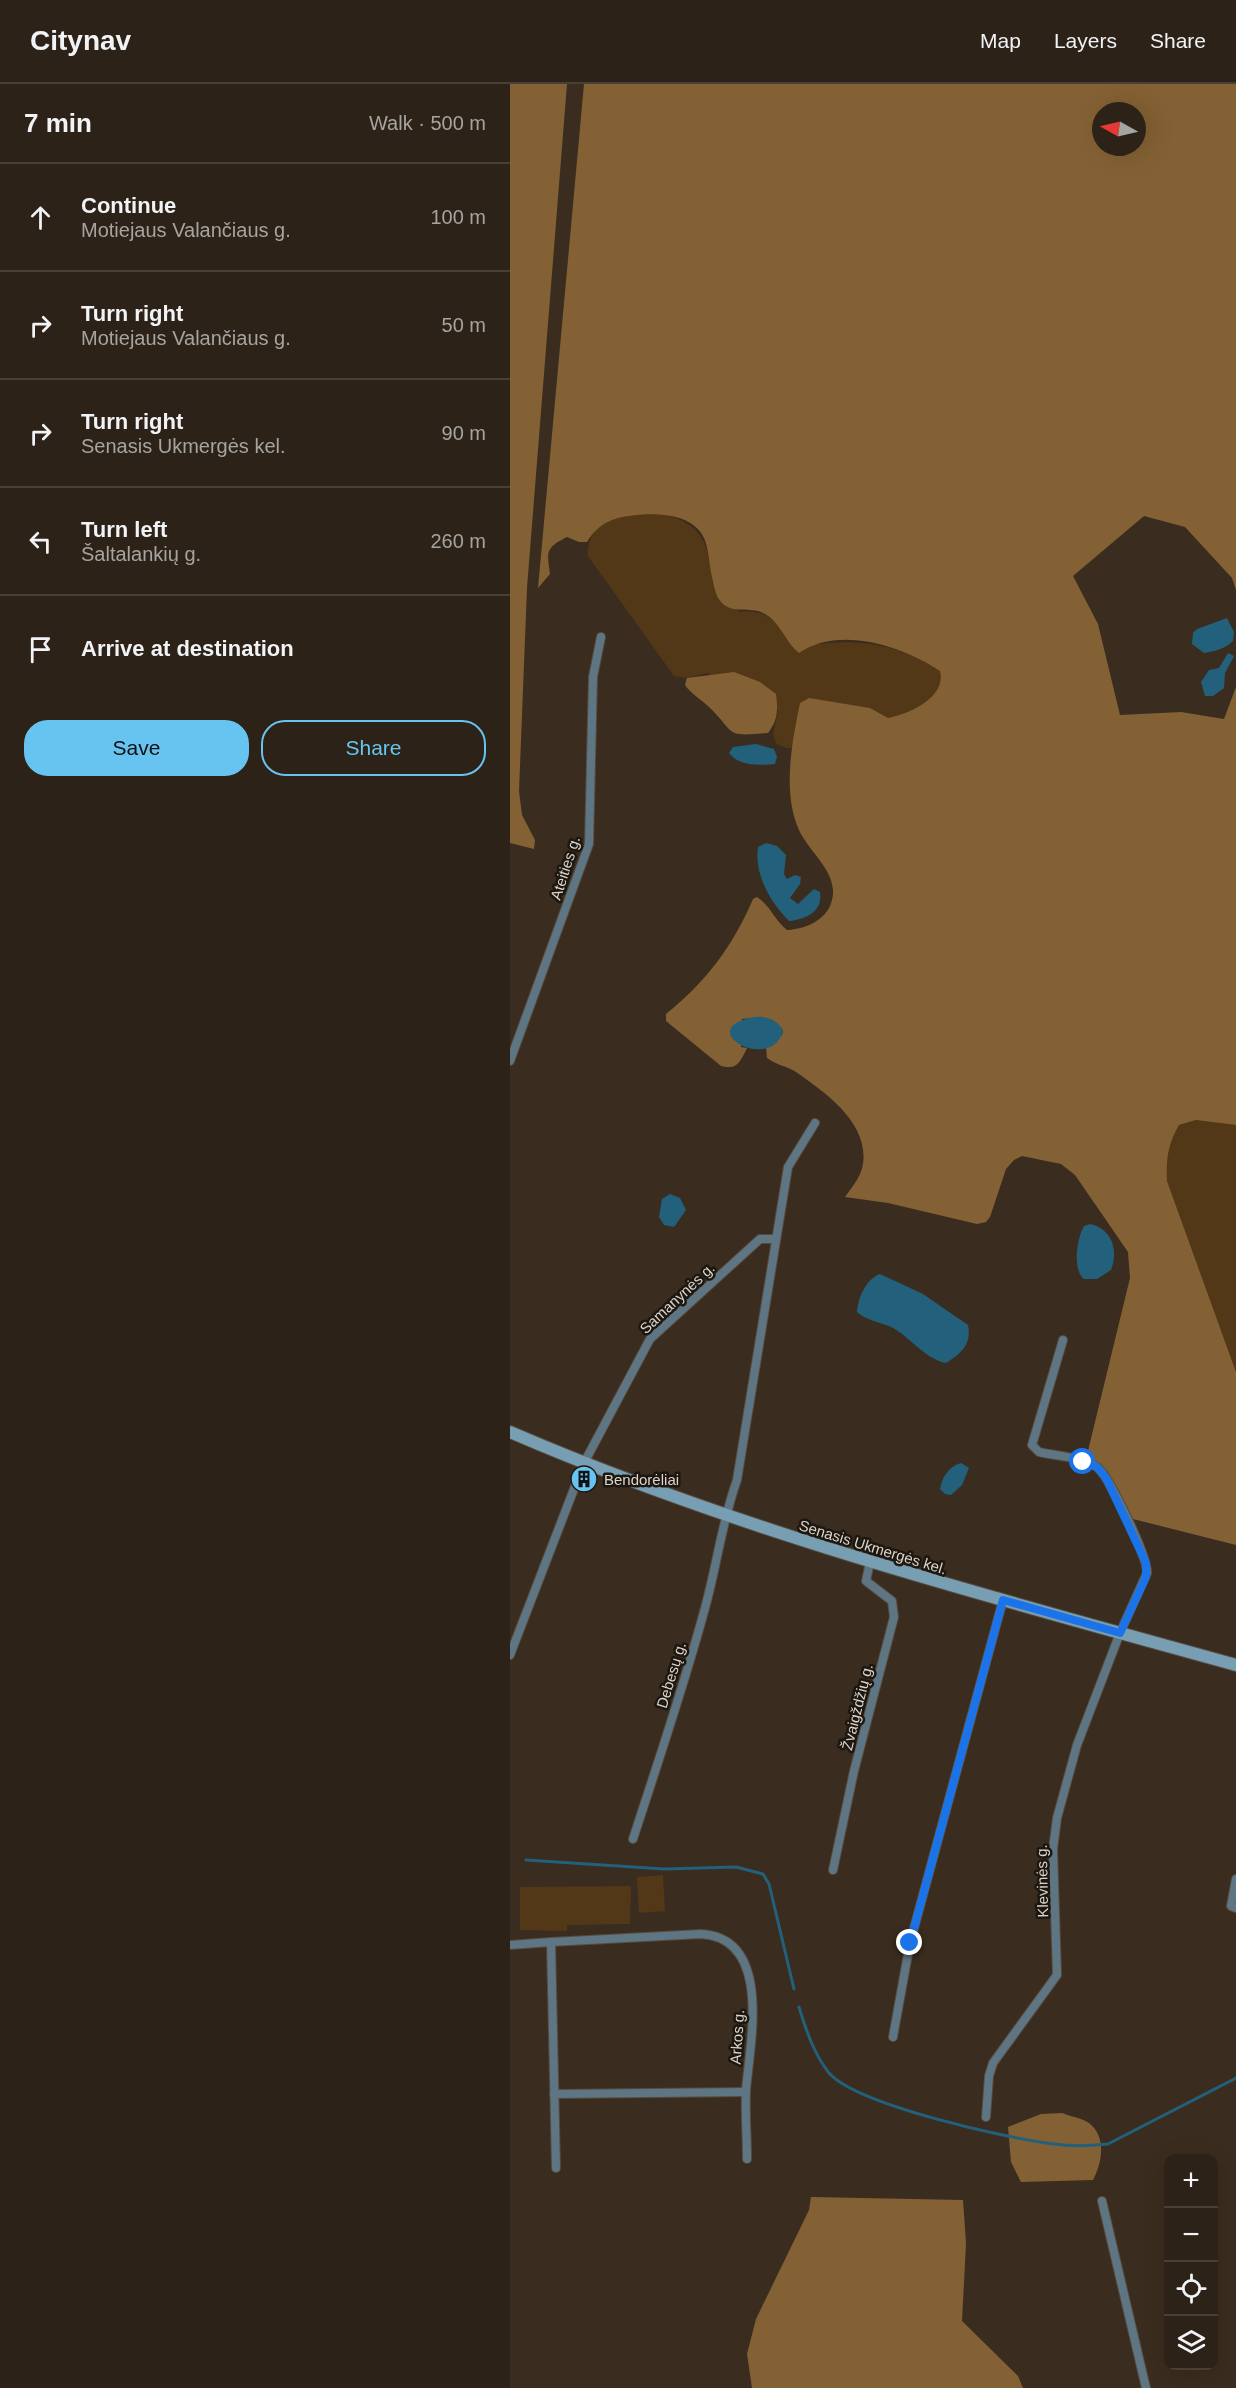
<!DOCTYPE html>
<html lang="en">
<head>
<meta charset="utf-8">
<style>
	body { margin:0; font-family:Helvetica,sans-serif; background:#342a20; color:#f1f3f6 }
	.controls { position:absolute; right:18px; bottom:18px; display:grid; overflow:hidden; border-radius:12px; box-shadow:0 6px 24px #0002 }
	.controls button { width:54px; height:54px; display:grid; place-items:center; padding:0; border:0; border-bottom:2px solid #483f36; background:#2c2217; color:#f1f3f6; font:30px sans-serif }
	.compass { position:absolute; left:582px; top:18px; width:54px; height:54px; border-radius:50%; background:#2c2217; box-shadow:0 6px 24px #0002; rotate:278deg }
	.stop { position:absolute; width:18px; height:18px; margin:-14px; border:4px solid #1a73e8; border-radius:50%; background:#fff }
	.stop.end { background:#1a73e8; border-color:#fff; box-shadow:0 2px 6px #0008 }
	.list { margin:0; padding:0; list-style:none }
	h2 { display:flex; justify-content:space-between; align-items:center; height:78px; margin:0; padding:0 24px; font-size:26px }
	h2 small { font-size:20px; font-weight:400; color:#a6a4a1 }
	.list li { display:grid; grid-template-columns:39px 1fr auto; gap:18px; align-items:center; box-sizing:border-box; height:108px; padding:0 24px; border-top:2px solid #483f36 }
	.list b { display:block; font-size:22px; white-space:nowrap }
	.list p { margin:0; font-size:20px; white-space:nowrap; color:#a6a4a1 }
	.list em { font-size:20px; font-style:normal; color:#a6a4a1 }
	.actions { display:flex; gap:12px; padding:18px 24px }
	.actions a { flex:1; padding:14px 0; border:2px solid #67c4f0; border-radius:24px; text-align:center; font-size:21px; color:#67c4f0 }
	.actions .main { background:#67c4f0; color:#111 }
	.icon { flex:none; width:33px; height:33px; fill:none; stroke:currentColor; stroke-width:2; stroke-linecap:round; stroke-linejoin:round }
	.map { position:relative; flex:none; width:726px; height:2304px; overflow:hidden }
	header { display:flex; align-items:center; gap:36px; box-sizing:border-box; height:84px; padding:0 30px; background:#2c2217; border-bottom:2px solid #483f36 }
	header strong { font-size:28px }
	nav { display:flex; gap:33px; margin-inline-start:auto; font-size:21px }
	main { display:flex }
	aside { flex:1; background:#2c2217 }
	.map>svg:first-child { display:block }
</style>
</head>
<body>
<header>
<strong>Citynav</strong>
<nav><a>Map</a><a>Layers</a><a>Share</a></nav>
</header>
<main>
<aside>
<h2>7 min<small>Walk · 500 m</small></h2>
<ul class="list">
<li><svg class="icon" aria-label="ahead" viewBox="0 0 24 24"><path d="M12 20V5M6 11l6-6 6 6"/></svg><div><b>Continue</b><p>Motiejaus Valančiaus g.</p></div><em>100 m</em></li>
<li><svg class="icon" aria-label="right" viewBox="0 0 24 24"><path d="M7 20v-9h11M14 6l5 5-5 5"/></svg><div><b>Turn right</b><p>Motiejaus Valančiaus g.</p></div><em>50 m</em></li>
<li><svg class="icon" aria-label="right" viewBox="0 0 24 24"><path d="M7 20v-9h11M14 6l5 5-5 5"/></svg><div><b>Turn right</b><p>Senasis Ukmergės kel.</p></div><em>90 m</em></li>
<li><svg class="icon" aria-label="left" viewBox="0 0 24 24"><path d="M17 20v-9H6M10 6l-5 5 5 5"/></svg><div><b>Turn left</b><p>Šaltalankių g.</p></div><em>260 m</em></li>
<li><svg class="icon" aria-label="arrive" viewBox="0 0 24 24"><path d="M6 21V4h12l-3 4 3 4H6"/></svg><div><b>Arrive at destination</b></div></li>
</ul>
<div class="actions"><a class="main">Save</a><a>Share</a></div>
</aside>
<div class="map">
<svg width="726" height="2304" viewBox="0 0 726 2304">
	<rect width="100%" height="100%" fill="#3a2d1f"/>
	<g fill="#523816">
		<path d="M 152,429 C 202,444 196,465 206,510 L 230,528 C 255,523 274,542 283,564 C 336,553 384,556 431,587 C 437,613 399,630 378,634 L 360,624 L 290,619 L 283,664 L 276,664 L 266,659 L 263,650 L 268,626 L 197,589 L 177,594 L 164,592 L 78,472 C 77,429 120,432 152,429 Z"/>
		<path d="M 686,1036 L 726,1041 L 726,1288 L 657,1097 C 656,1075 658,1060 669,1041 Z"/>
		<polygon points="153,1791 155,1827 129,1829 127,1793"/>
		<polygon points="121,1802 120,1840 57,1841 57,1847 10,1846 10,1803"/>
	</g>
	<g fill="#846134" fill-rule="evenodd">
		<polygon points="0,0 57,0 17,504 9,707 12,731 25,756 24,765 0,759"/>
		<path d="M 74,0 L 726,0 L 726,506 L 722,494 L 675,443 L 634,432 L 563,492 L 588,540 L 610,631 L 671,628 L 714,635 L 726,603 L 726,1041 L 686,1036 L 669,1041 C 658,1060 656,1075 657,1097 L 726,1288 L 726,1461 L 623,1435 L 591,1381 L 576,1375 L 620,1194 L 618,1168 L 565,1091 L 551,1080 L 512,1072 L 504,1076 L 496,1085 L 480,1133 L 476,1138 L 467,1140 L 378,1119 L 335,1113 C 342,1103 351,1093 353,1080 C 359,1039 316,1009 286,988 C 277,982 266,981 257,974 L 256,963 L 272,951 L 273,946 L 253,933 L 232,935 L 231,963 L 237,964 C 230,978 228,986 211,982 L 156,937 L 156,930 C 196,898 223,862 243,815 L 247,813 C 260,821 265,837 277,846 C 299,845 324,833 323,806 C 322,784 298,766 289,746 C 272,708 282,658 290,619 L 299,614 L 360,624 L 378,634 C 399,630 437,613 430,587 C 393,562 329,541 289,569 C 275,558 271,538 253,529 C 240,522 223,531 211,518 C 205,511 204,502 202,493 C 199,481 199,463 193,452 C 181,430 148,429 127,431 C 105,433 89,438 77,458 L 69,458 L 57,453 C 35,464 37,468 40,490 L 28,504 ZM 591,27 L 627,27 L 627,63 L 591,63 Z"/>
		<path d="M 224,588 L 250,598 L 266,610 C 268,626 268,636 258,649 C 213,653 227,650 199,623 C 191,615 181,610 175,601 L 177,594 Z"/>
		<path d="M 552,2029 C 559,2032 572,2034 579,2039 C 597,2053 592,2079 583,2096 L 511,2098 L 501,2078 L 498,2043 L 531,2030 Z"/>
		<polygon points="301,2113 453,2116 456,2159 452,2237 508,2292 513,2304 242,2304 237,2270 246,2235 299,2126"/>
	</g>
	<g fill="#22607b">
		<path d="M 717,534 L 724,548 L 723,557 C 715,565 705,567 694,569 L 682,560 L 683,549 L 687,545 Z"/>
		<polygon points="718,569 724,572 715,589 714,604 703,612 695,612 691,598 699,586 709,584"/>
		<path d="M 246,660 L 264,665 L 267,673 L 265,680 C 250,681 230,683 219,669 L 223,663 Z"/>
		<path d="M 256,759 L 267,762 L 276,771 L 274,790 L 277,795 L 285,791 L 291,793 L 290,800 L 280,814 L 288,820 L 304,805 L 310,808 C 313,828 296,835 279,837 C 260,818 244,790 248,763 Z"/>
		<path d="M 244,933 C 257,932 266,935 273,946 C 263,991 180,945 244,933 Z"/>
		<polygon points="160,1110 170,1114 176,1126 164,1143 154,1141 149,1133 152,1115"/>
		<path d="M 580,1140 C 601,1144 609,1166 601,1186 L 587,1195 L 574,1195 C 562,1186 567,1153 574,1142 Z"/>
		<path d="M 370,1190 L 413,1210 L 458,1241 C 462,1260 451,1270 436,1279 C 413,1274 401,1253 381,1243 C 370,1238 355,1236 347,1228 C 348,1214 356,1195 370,1190 Z"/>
		<path d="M 451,1379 L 459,1384 L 452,1401 L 441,1411 L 435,1410 L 430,1405 C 432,1393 439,1382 451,1379 Z"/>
	</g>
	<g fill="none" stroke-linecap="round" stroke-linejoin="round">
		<g stroke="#22607b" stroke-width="3">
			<polyline points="16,1776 154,1785 226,1783 253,1790 259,1800 284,1905"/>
			<path d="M 289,1923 C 296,1946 304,1970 319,1989 C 347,2021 499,2055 544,2060 C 562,2063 580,2062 598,2060 L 726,1994"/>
		</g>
		<defs>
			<g id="street">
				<polyline points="0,977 79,760 83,593 91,553"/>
				<polyline points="0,1571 74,1379 140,1255 250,1155 266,1155"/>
				<path d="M 123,1755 C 148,1678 174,1602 195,1524 C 207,1481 212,1437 227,1396 L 278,1083 L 305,1039"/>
				<polyline points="323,1786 344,1687 384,1533 382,1517 356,1497 360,1478"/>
				<polyline points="726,1795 721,1822 726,1824"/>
				<path d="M 41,1858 L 191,1850 C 263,1854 240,1959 236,2006 C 235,2029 237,2052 237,2075"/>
				<polyline points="0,1861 41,1858 46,2084"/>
				<polyline points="383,1953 400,1859 493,1516"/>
				<polyline points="44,2010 236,2008"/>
				<path d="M 476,2033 L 479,1992 L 483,1979 L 547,1891 L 543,1765 L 547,1734 L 567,1661 L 610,1549 L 637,1489 C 638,1473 600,1394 588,1384 C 575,1373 545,1372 529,1368 L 522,1361 L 553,1256"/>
				<polyline points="592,2117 636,2304"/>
			</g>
			<path id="secondary" d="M 0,1348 C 234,1449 481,1513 726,1581"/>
		</defs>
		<use href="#street" stroke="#574b3e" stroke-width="10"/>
		<use href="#secondary" stroke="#574b3e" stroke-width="14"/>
		<use href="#street" stroke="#5e7683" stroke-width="8"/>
		<use href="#secondary" stroke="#779eb2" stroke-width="12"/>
	</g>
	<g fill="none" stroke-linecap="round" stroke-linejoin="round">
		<polyline stroke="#1a73e8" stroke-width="8" points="400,1859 493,1516 610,1549 636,1493 636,1479 596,1394 587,1383 573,1378"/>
	</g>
	<defs>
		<symbol id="building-disc" viewBox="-11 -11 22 22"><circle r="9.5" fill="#67c4f0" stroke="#1c1710"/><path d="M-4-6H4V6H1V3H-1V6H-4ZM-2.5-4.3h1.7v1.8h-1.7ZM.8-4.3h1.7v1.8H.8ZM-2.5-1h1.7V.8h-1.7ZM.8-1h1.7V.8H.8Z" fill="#111"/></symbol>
	</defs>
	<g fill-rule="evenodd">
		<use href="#building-disc" x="59" y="1380" width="30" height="30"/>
	</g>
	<g text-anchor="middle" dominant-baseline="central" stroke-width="5" stroke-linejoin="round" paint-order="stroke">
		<g font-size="15" fill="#dcd4ca" stroke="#1c1710">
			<text transform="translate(55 784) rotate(-72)">Ateities g.</text>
			<text transform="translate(167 1214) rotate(-43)">Samanynės g.</text>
			<text transform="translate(363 1463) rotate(17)">Senasis Ukmergės kel.</text>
			<text transform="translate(161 1591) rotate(-73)">Debesų g.</text>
			<text transform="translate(347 1623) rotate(-76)">Žvaigždžių g.</text>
			<text transform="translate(532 1797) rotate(-91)">Klevinės g.</text>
			<text transform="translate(227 1953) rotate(-86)">Arkos g.</text>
		</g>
		<g font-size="15" fill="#dcd4ca" stroke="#1c1710" text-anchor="start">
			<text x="94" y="1395">Bendorėliai</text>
		</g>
	</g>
</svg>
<div class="controls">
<button>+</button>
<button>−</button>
<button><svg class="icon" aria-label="locate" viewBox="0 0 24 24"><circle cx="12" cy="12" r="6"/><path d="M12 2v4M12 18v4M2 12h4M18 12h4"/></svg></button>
<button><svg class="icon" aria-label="layers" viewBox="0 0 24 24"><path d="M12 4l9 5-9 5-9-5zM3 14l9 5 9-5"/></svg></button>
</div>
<svg class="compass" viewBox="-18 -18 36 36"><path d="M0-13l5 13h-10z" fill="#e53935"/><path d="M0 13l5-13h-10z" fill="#a6a4a1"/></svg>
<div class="stop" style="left:573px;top:1378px"></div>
<div class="stop end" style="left:400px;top:1859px"></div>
</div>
</main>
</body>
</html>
